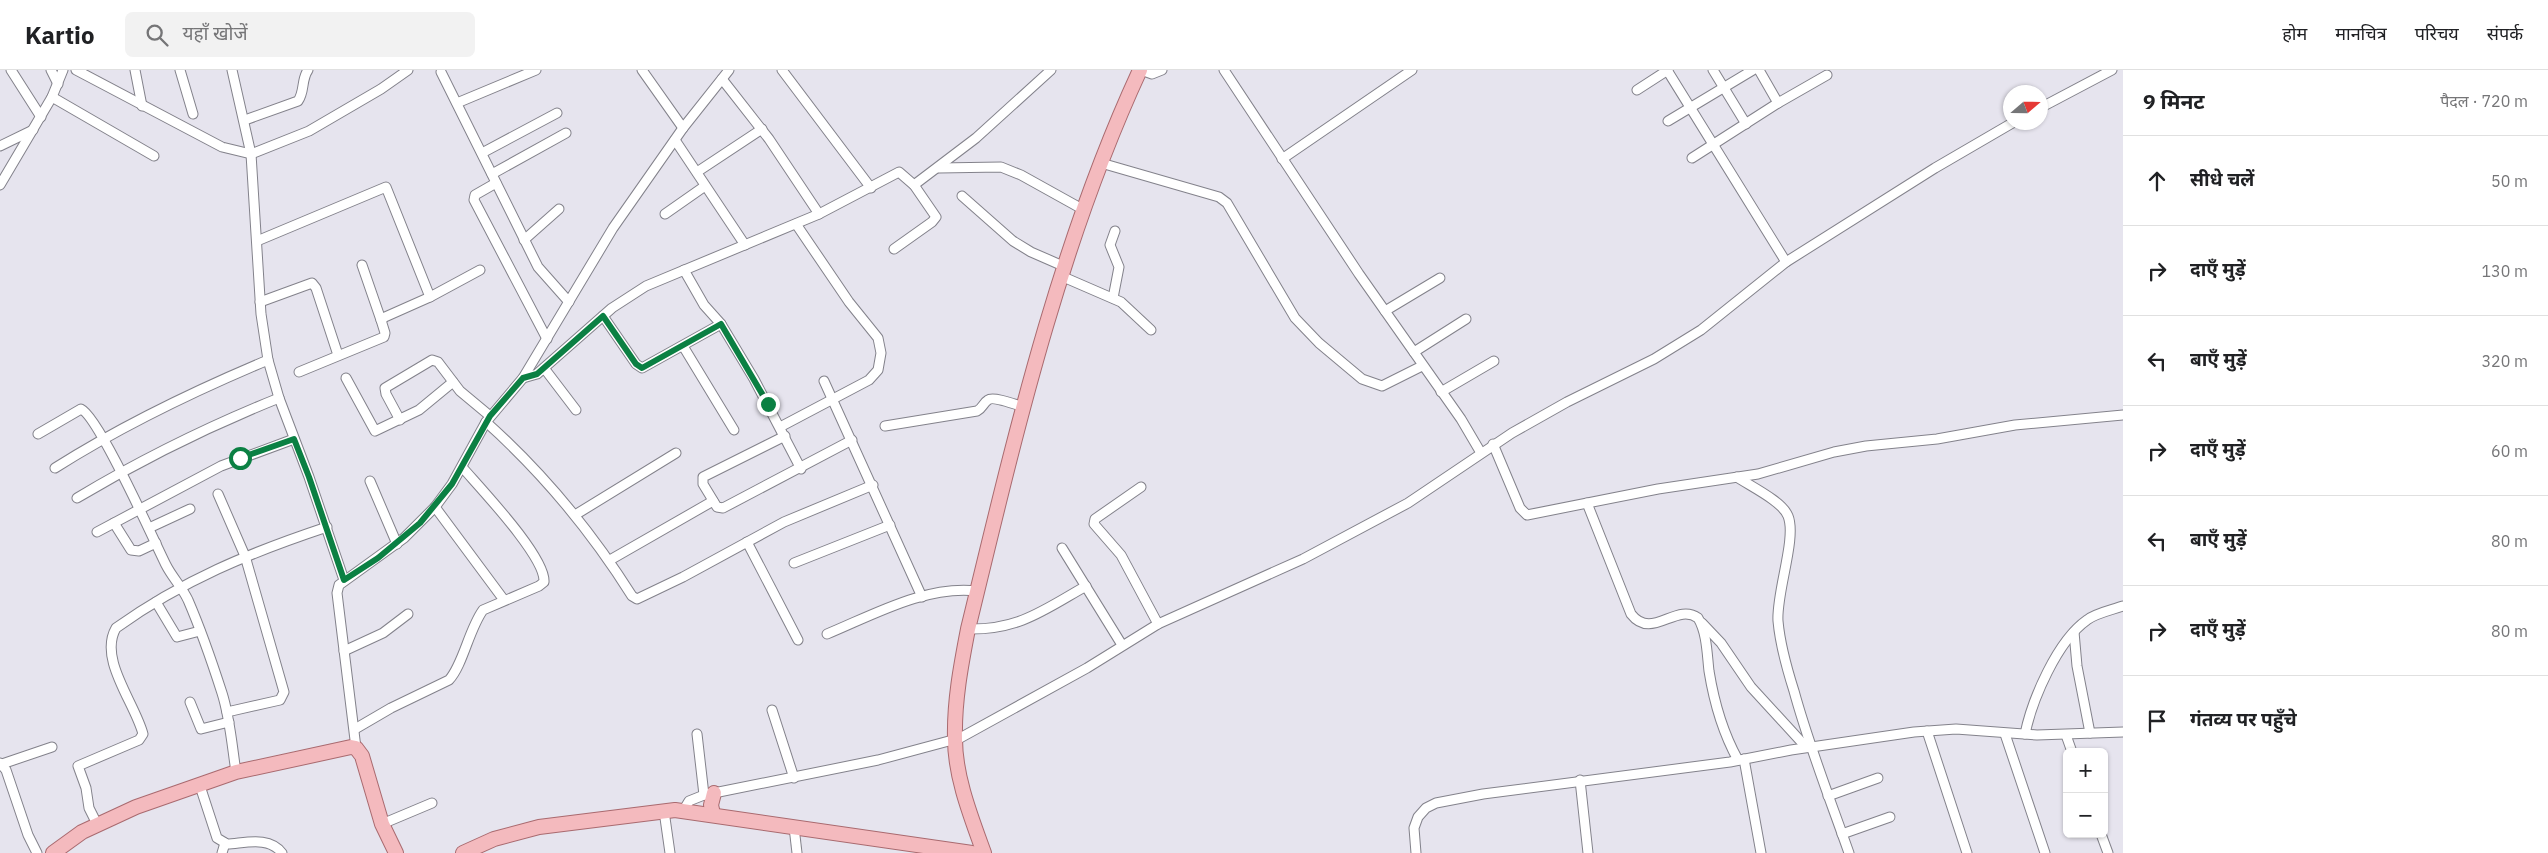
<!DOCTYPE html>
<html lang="hi">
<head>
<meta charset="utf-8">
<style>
	body { margin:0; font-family:"IBM Plex Sans","Noto Sans Devanagari",sans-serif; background:#f2f2f2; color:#202124 }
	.controls { position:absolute; right:15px; bottom:15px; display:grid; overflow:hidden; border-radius:8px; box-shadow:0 1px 4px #0004 }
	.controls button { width:45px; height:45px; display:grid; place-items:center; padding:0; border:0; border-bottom:1px solid #e0e0e0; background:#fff; color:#202124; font:25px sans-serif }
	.compass { position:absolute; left:2003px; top:15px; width:45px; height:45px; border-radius:50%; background:#fff; box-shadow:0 1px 4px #0004; rotate:70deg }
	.stop { position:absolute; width:15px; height:15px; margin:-11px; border:4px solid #0b8043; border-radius:50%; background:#fff }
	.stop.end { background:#0b8043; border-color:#fff; box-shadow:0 1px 5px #0008 }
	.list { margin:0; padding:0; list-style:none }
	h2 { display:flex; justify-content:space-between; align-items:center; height:65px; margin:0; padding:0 20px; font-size:21px }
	h2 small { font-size:16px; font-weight:400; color:#757577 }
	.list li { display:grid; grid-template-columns:32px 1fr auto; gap:15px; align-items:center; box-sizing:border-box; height:90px; padding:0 20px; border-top:1px solid #e0e0e0 }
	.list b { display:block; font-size:19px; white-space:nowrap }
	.list em { font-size:16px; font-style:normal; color:#757577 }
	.icon { flex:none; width:28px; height:28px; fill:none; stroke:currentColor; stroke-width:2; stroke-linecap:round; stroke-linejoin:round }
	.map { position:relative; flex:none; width:2123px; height:783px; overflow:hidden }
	header { display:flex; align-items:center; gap:30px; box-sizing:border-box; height:70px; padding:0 25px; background:#fff; border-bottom:1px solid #e0e0e0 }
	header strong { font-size:24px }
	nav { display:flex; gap:28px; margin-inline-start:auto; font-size:18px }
	.search { width:350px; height:45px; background:#f2f2f2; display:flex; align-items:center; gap:12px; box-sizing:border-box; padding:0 18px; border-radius:8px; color:#757577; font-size:19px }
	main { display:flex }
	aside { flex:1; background:#fff }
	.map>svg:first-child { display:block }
</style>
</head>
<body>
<header>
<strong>Kartio</strong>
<div class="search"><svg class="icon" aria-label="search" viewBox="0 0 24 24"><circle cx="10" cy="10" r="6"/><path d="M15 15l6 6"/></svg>यहाँ खोजें</div>
<nav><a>होम</a><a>मानचित्र</a><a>परिचय</a><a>संपर्क</a></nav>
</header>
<main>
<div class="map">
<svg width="2123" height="783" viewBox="0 0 2123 783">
	<rect width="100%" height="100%" fill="#e6e4ee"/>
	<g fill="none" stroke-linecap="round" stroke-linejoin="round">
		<defs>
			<g id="minor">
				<polyline points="11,0 41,47"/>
				<polyline points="51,0 58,14"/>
				<polyline points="76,0 222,77 251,84 309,61 381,19 408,0"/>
				<polyline points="135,0 142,36"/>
				<polyline points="180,0 193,44"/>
				<polyline points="232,0 251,84 261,244 268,290 279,328 309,407 344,510"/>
				<polyline points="642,0 683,58"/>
				<polyline points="782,0 871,118"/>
				<polyline points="1141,0 1152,4 1162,0"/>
				<polyline points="1224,0 1359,204 1461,349 1481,383"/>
				<polyline points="1667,0 1786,192"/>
				<polyline points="1713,0 1746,54"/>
				<polyline points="1759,0 1778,33"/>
				<polyline points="441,2 538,197 569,232"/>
				<polyline points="722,9 769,69 819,144"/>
				<polyline points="1637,20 1668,0"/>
				<polyline points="52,27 154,86"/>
				<polyline points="457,33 536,0"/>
				<polyline points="2040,38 2112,0"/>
				<path d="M 245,50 L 298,31 C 305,21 301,10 308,0"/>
				<polyline points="1668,51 1753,0"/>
				<polyline points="675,70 745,175"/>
				<polyline points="0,76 33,60"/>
				<polyline points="482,83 557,43"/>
				<polyline points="1692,88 1778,33 1827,5"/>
				<polyline points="1282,89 1412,0"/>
				<polyline points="1101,93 1219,127 1227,133 1295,248 1319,273 1362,309 1382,316 1422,296"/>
				<polyline points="939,98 1001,97 1021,105 1084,140"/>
				<polyline points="697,102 762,59"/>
				<polyline points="492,104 566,63"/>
				<polyline points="496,113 475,125 474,130 547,269"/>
				<polyline points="0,115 52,27 63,0"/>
				<polyline points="914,115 976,68 1051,0"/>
				<polyline points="962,126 1013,171 1031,182 1063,196"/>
				<polyline points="665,144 705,116"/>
				<polyline points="524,170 559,139"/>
				<polyline points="257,171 386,117 430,227"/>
				<polyline points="362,195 381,250"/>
				<polyline points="684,200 704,235 721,254 754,309 801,399"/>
				<polyline points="1061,206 1121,232 1151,260"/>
				<polyline points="1113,228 1119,197 1110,175 1115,161"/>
				<polyline points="260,232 312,213 316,218 338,285"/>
				<polyline points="1385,241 1440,208"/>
				<polyline points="603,246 636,294 642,298 721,254"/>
				<polyline points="683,276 734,360"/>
				<polyline points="1414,282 1466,249"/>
				<polyline points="544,298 576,340"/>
				<polyline points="299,302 384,267 385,263 381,250 385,247 430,227 480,200"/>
				<polyline points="346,308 375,361 419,340 453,312"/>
				<polyline points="523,308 537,304 612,238 646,216 819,144 899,102 914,115 936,147 932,152 894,179"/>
				<polyline points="824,311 922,527"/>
				<polyline points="1441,322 1494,291"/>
				<polyline points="400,350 386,324 385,318 432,290 438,292 460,321 490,346"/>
				<path d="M 486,352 C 543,403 591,461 632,526 L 637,529 L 683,507 L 784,452 L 873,415"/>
				<path d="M 885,356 L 977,341 C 983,338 983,333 988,330 C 993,326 1017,335 1024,337"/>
				<polyline points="780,357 869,310 878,300 881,283 878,268 849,232 796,154"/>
				<path d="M 38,364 L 81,339 C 99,347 154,471 166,495 C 172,507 182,517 188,530 C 201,560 212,592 222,623 C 230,648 232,676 236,702"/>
				<polyline points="785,366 703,407 703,414 717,437 723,438 852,370"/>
				<polyline points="1493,374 1520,438 1527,445 1658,419 1758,404 1834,382 1866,376 1937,369 2015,355 2123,345"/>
				<path d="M 55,398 C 123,355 194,321 268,290"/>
				<path d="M 1737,407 C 1750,416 1782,431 1788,446 C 1797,468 1776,523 1778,551 C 1780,574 1787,599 1794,621 C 1809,676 1830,729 1849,783"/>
				<polyline points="370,411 397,474"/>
				<polyline points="1141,417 1095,449 1094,454 1121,485 1158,554"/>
				<polyline points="218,424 245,486 284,622 280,630 227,642"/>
				<path d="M 77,428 C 144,388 207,357 279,328"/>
				<path d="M 1587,433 L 1631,544 C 1652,571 1676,532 1698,548 C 1707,563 1707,584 1709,601 C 1714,632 1723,663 1738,690"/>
				<polyline points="435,437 504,530"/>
				<polyline points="575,445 676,383"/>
				<polyline points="114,453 131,480 139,481 156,473"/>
				<polyline points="149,458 190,439"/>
				<polyline points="97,462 221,396 294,369"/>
				<polyline points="747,472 798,570"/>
				<polyline points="1062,478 1122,575"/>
				<polyline points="610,490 713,431"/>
				<polyline points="794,493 890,455"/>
				<polyline points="156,532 177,567 200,561"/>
				<polyline points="1702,553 1721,573 1751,617 1806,677"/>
				<path d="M 968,559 C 1019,560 1044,540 1086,516"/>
				<polyline points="2074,562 2077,596 2090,663"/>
				<path d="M 827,564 C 873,545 926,515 977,521"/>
				<polyline points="344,581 383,563 408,544"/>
				<polyline points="190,632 201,659 229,652"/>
				<polyline points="772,640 794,708"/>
				<path d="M 355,659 L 391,638 L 449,610 C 463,595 469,559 483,540 L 539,516 L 544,512 C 546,487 480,418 462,397"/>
				<polyline points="1927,661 1967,783"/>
				<polyline points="697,664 704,725"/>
				<polyline points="2005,664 2045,783"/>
				<path d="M 2025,664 C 2032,630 2057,571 2087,550 C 2096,543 2112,540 2123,536"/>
				<polyline points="2066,665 2072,682"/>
				<polyline points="356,678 337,523 339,515 404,468 435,437 452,414 486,352 523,308 613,158 683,58 729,0"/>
				<polyline points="1744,689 1761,783"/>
				<polyline points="0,693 6,700 28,765 37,783"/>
				<polyline points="2,694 52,677"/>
				<polyline points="1580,710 1588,783"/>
				<path d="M 200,716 L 217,768 L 227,774 C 246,773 269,766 282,783"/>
				<polyline points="1828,726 1878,708"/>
				<polyline points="664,741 670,783"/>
				<polyline points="683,741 689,731 704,725 878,690 960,668 1087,598 1158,554 1303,489 1408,433 1512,363 1567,332 1654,289 1701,260 1786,192 1935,98 2014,52"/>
				<path d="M 97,754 L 89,738 L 86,718 L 78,696 L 139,670 L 143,664 C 135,633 98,589 116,558 C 183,510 249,483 327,457"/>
				<polyline points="382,754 432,733"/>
				<polyline points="794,757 797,783"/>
				<polyline points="1842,764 1890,747"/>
				<polyline points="2101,764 2108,783"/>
				<polyline points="222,783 225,773"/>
				<polyline points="1416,783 1414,758 1418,747 1426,738 1436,733 1483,724 1730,692 1791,680 1914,662 1956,659 2037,665 2123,662"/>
			</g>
			<g id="primary">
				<polyline points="713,744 711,735 714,723"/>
				<polyline points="53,783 82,762 136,737 236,702 351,677 356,678 362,686 382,754 396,783"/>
				<polyline points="463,783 494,769 539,757 675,740 972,783"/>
				<path d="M 984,783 C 971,747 955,707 955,669 C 954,632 961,595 968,559 C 1014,370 1058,177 1140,0"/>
			</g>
		</defs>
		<use href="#minor" stroke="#83828b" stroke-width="11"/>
		<use href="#primary" stroke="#a96a6f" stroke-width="16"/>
		<use href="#minor" stroke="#fff" stroke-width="9"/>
		<use href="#primary" stroke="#f4babe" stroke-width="14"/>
	</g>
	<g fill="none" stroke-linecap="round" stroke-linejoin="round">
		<polyline stroke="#0b8043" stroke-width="6" points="240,388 294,369 309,407 344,510 378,488 420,453 452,414 490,346 523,308 537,304 603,246 636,294 642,298 721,254 768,334"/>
	</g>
</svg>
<div class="controls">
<button>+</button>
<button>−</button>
</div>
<svg class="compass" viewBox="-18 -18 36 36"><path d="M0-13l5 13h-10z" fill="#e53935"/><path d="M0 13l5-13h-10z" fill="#757577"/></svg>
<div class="stop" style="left:240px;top:388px"></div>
<div class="stop end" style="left:768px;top:334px"></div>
</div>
<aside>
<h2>9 मिनट<small>पैदल · 720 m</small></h2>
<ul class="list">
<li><svg class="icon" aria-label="ahead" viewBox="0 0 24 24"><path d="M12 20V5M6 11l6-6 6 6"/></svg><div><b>सीधे चलें</b></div><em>50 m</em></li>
<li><svg class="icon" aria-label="right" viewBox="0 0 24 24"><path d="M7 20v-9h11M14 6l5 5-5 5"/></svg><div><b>दाएँ मुड़ें</b></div><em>130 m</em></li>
<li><svg class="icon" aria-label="left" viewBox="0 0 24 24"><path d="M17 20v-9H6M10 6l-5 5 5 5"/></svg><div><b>बाएँ मुड़ें</b></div><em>320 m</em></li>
<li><svg class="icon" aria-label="right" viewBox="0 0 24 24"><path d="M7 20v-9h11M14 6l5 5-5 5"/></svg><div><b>दाएँ मुड़ें</b></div><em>60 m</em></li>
<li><svg class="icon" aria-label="left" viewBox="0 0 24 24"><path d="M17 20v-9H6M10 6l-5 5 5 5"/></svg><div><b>बाएँ मुड़ें</b></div><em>80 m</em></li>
<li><svg class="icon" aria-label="right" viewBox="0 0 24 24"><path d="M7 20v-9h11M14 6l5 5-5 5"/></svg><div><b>दाएँ मुड़ें</b></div><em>80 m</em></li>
<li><svg class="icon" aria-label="arrive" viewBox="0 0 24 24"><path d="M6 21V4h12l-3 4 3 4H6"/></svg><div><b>गंतव्य पर पहुँचे</b></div></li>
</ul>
</aside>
</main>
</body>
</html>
